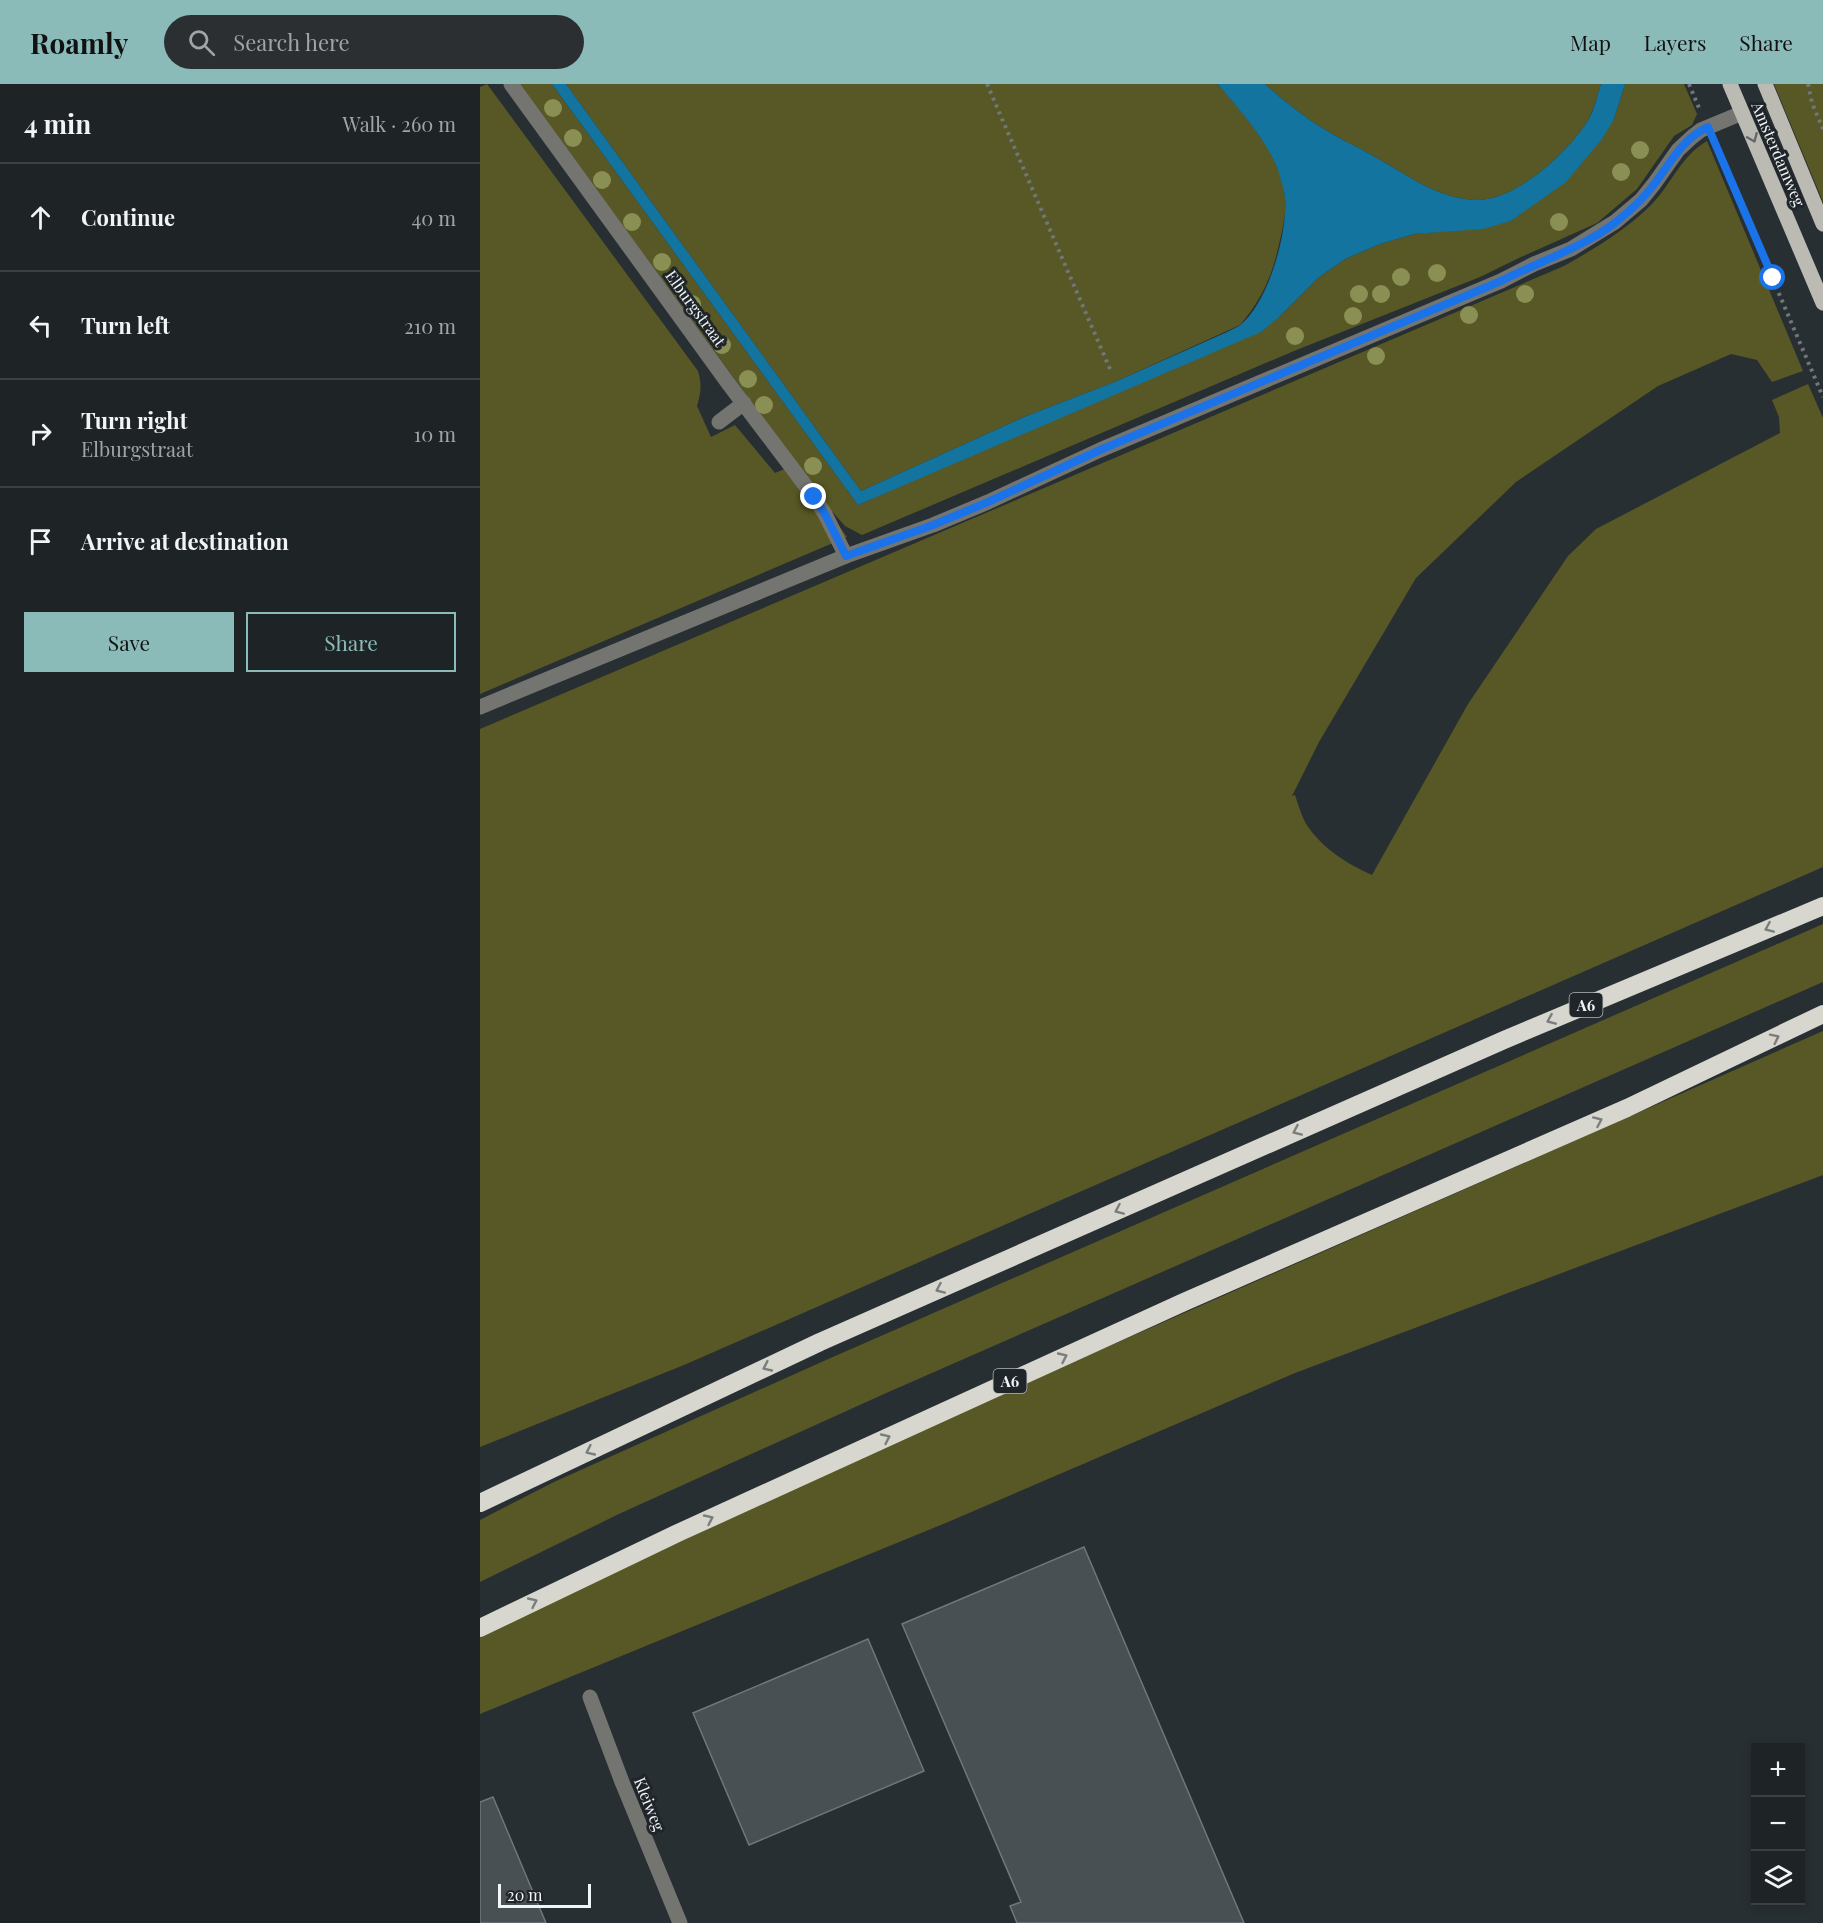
<!DOCTYPE html>
<html lang="en">
<head>
<meta charset="utf-8">
<style>
	body { margin:0; font-family:"Playfair Display",serif; background:#2b2f32; color:#f1f3f6 }
	.controls { position:absolute; right:18px; bottom:18px; display:grid; overflow:hidden; border-radius:0px; box-shadow:0 3px 9px #0003 }
	.controls button { width:54px; height:54px; display:grid; place-items:center; padding:0; border:0; border-bottom:2px solid #3c4043; background:#1e2326; color:#f1f3f6; font:30px sans-serif }
	.scale { position:absolute; left:18px; bottom:15px; width:93px; box-sizing:border-box; padding-left:6px; border:3px solid #f0f5f7; border-top:0; font-size:16px; line-height:21px; white-space:nowrap; color:#f0f5f7; -webkit-text-stroke:4px #1f2529; paint-order:stroke }
	.stop { position:absolute; width:18px; height:18px; margin:-14px; border:4px solid #1a73e8; border-radius:50%; background:#fff }
	.stop.end { background:#1a73e8; border-color:#fff; box-shadow:0 2px 6px #0008 }
	.list { margin:0; padding:0; list-style:none }
	h2 { display:flex; justify-content:space-between; align-items:center; height:78px; margin:0; padding:0 24px; font-size:26px }
	h2 small { font-size:20px; font-weight:400; color:#a1a4a7 }
	.list li { display:grid; grid-template-columns:39px 1fr auto; gap:18px; align-items:center; box-sizing:border-box; height:108px; padding:0 24px; border-top:2px solid #3c4043 }
	.list b { display:block; font-size:22px; white-space:nowrap }
	.list p { margin:0; font-size:20px; white-space:nowrap; color:#a1a4a7 }
	.list em { font-size:20px; font-style:normal; color:#a1a4a7 }
	.actions { display:flex; gap:12px; padding:18px 24px }
	.actions a { flex:1; padding:14px 0; border:2px solid #8bbbb9; border-radius:0px; text-align:center; font-size:21px; color:#8bbbb9 }
	.actions .main { background:#8bbbb9; color:#111 }
	.icon { flex:none; width:33px; height:33px; fill:none; stroke:currentColor; stroke-width:2; stroke-linecap:round; stroke-linejoin:round }
	.map { position:relative; flex:none; width:1343px; height:1839px; overflow:hidden }
	header { display:flex; align-items:center; gap:36px; box-sizing:border-box; height:84px; padding:0 30px; background:#8bbbb9; color:#111 }
	header strong { font-size:28px }
	nav { display:flex; gap:33px; margin-inline-start:auto; font-size:21px }
	.search { width:420px; height:54px; background:#2b2f32; display:flex; align-items:center; gap:15px; box-sizing:border-box; padding:0 21px; border-radius:33px; color:#a1a4a7; font-size:22px }
	main { display:flex }
	aside { flex:1; background:#1e2326 }
	.map>svg:first-child { display:block }
</style>
</head>
<body>
<header>
<strong>Roamly</strong>
<div class="search"><svg class="icon" aria-label="search" viewBox="0 0 24 24"><circle cx="10" cy="10" r="6"/><path d="M15 15l6 6"/></svg>Search here</div>
<nav><a>Map</a><a>Layers</a><a>Share</a></nav>
</header>
<main>
<aside>
<h2>4 min<small>Walk · 260 m</small></h2>
<ul class="list">
<li><svg class="icon" aria-label="ahead" viewBox="0 0 24 24"><path d="M12 20V5M6 11l6-6 6 6"/></svg><div><b>Continue</b></div><em>40 m</em></li>
<li><svg class="icon" aria-label="left" viewBox="0 0 24 24"><path d="M17 20v-9H6M10 6l-5 5 5 5"/></svg><div><b>Turn left</b></div><em>210 m</em></li>
<li><svg class="icon" aria-label="right" viewBox="0 0 24 24"><path d="M7 20v-9h11M14 6l5 5-5 5"/></svg><div><b>Turn right</b><p>Elburgstraat</p></div><em>10 m</em></li>
<li><svg class="icon" aria-label="arrive" viewBox="0 0 24 24"><path d="M6 21V4h12l-3 4 3 4H6"/></svg><div><b>Arrive at destination</b></div></li>
</ul>
<div class="actions"><a class="main">Save</a><a>Share</a></div>
</aside>
<div class="map">
<svg width="1343" height="1839" viewBox="0 0 1343 1839">
	<rect width="100%" height="100%" fill="#282f33"/>
	<g fill="#575825">
		<path d="M 7,0 L 218,287 C 222,300 221,309 217,322 L 231,353 L 255,341 L 295,389 L 314,381 L 367,453 L 0,610 L 0,3 Z"/>
		<polygon points="39,0 72,0 378,421 800,232 838,194 865,175 900,160 934,150 967,147 1031,137 1046,125 1134,35 1145,0 1204,0 1217,30 1212,41 1194,52 1157,105 1117,139 1041,173 1000,193 814,267 382,451 365,442 349,424"/>
		<path d="M 86,0 L 738,0 C 765,33 801,69 805,114 C 807,132 801,151 797,169 C 790,197 779,219 760,241 L 637,297 L 544,333 L 381,407 Z"/>
		<path d="M 785,0 L 1121,0 C 1117,12 1114,27 1107,38 C 1086,70 1035,118 994,116 C 956,114 926,90 895,73 C 882,65 868,59 854,51 C 830,37 806,19 785,0 Z"/>
		<polygon points="1294,0 1343,0 1343,118"/>
		<path d="M 1227,57 L 1323,287 L 1292,298 L 1277,276 L 1251,270 L 1178,302 L 1036,398 L 936,494 L 839,658 L 812,712 L 815,711 C 818,720 821,730 825,738 C 839,762 867,780 892,791 L 988,620 L 1088,472 L 1116,445 L 1300,349 L 1299,333 L 1292,316 L 1328,300 L 1343,334 L 1343,783 L 204,1281 L 0,1363 L 0,645 L 1084,182 C 1116,164 1146,146 1172,120 C 1192,99 1201,72 1227,57 Z"/>
		<polygon points="1343,840 1343,898 404,1310 141,1429 0,1498 0,1436 74,1398 346,1276"/>
		<polygon points="1343,947 1343,1091 815,1289 468,1438 0,1630 0,1551 428,1351"/>
	</g>
	<path fill="#12749f" d="M 72,0 L 86,0 L 381,407 L 544,333 L 637,297 L 747,248 C 751,246 755,244 759,242 C 788,220 808,149 805,114 C 804,105 800,92 797,83 C 783,51 759,26 738,0 L 785,0 C 806,19 830,37 854,51 C 868,59 882,65 895,73 C 926,90 956,114 994,116 C 1035,118 1086,70 1107,38 C 1114,28 1117,12 1121,0 L 1145,0 L 1134,35 L 1122,55 L 1086,98 L 1031,137 L 1003,145 L 934,150 L 900,160 L 865,175 L 838,194 L 800,232 L 781,248 L 378,421 Z"/>
	<g fill="#495054" stroke="#6f777b" stroke-width="1.5">
		<polygon points="604,1463 764,1839 537,1839 530,1822 541,1818 422,1540"/>
		<polygon points="388,1555 444,1687 269,1761 213,1629"/>
		<polygon points="13,1713 66,1839 0,1839 0,1718"/>
	</g>
	<g fill="none" stroke-linecap="round" stroke-linejoin="round">
		<g stroke="#707679" stroke-width="4" stroke-dasharray="3 4.5" stroke-linecap="butt">
			<polyline points="507,0 630,285"/>
			<polyline points="1209,0 1219,24"/>
			<polyline points="1328,0 1332,19 1343,45"/>
			<polyline points="1237,64 1343,313"/>
			<polyline points="1292,193 1306,188"/>
		</g>
		<g stroke="#747571" stroke-width="15">
			<polyline points="31,0 248,299 334,413 345,430 366,472"/>
			<polyline points="239,338 264,319"/>
			<polyline points="0,623 366,472 453,441 508,418 620,366 1021,197 1054,180 1091,165 1135,138 1161,116 1174,100 1198,66 1212,53 1221,46 1262,29"/>
			<polyline points="110,1613 142,1698 200,1839"/>
		</g>
		<g stroke="#bbbbb4" stroke-width="15">
			<polyline points="1250,0 1343,219"/>
			<polyline points="1285,0 1343,140"/>
		</g>
		<g stroke="#d7d7cf" stroke-width="18">
			<polyline points="0,1419 340,1258 1024,956 1343,822"/>
			<polyline points="0,1544 200,1448 704,1218 1147,1024 1343,930"/>
		</g>
	</g>
	<g fill="#8a8f53">
		<circle cx="73" cy="24" r="9"/>
		<circle cx="93" cy="54" r="9"/>
		<circle cx="1160" cy="66" r="9"/>
		<circle cx="1141" cy="88" r="9"/>
		<circle cx="122" cy="96" r="9"/>
		<circle cx="152" cy="138" r="9"/>
		<circle cx="1079" cy="138" r="9"/>
		<circle cx="182" cy="178" r="9"/>
		<circle cx="957" cy="189" r="9"/>
		<circle cx="921" cy="193" r="9"/>
		<circle cx="879" cy="210" r="9"/>
		<circle cx="901" cy="210" r="9"/>
		<circle cx="1045" cy="210" r="9"/>
		<circle cx="212" cy="220" r="9"/>
		<circle cx="989" cy="231" r="9"/>
		<circle cx="873" cy="232" r="9"/>
		<circle cx="815" cy="252" r="9"/>
		<circle cx="242" cy="261" r="9"/>
		<circle cx="896" cy="272" r="9"/>
		<circle cx="268" cy="295" r="9"/>
		<circle cx="284" cy="321" r="9"/>
		<circle cx="333" cy="382" r="9"/>
	</g>
	<defs><path id="oneway-chevron" d="M-2-3.5L2.5 0L-2 3.5" fill="none" stroke-width="1.6" stroke-linecap="round" stroke-linejoin="round" transform="scale(1.5)"/></defs>
	<use stroke="#656868" href="#oneway-chevron" transform="translate(1273 54) rotate(67)"/>
	<g stroke="#7b7e7c">
		<use href="#oneway-chevron" transform="translate(1289 844) rotate(157)"/>
		<use href="#oneway-chevron" transform="translate(1071 936) rotate(157)"/>
		<use href="#oneway-chevron" transform="translate(1295 954) rotate(-26)"/>
		<use href="#oneway-chevron" transform="translate(1118 1037) rotate(-24)"/>
		<use href="#oneway-chevron" transform="translate(817 1047) rotate(156)"/>
		<use href="#oneway-chevron" transform="translate(639 1126) rotate(156)"/>
		<use href="#oneway-chevron" transform="translate(460 1205) rotate(156)"/>
		<use href="#oneway-chevron" transform="translate(583 1273) rotate(-25)"/>
		<use href="#oneway-chevron" transform="translate(287 1283) rotate(155)"/>
		<use href="#oneway-chevron" transform="translate(406 1354) rotate(-25)"/>
		<use href="#oneway-chevron" transform="translate(110 1367) rotate(155)"/>
		<use href="#oneway-chevron" transform="translate(229 1435) rotate(-25)"/>
		<use href="#oneway-chevron" transform="translate(53 1518) rotate(-25)"/>
	</g>
	<g fill="none" stroke-linecap="round" stroke-linejoin="round">
		<path stroke="#1a73e8" stroke-width="8" d="M 334,413 L 345,430 L 366,472 L 453,441 L 508,418 L 620,366 L 1021,197 C 1058,178 1104,163 1136,138 C 1150,127 1164,114 1175,99 C 1190,79 1203,54 1228,43 L 1293,194"/>
	</g>
	<g text-anchor="middle" dominant-baseline="central" stroke-width="6" stroke-linejoin="round" paint-order="stroke">
		<g fill="#1f2529" stroke="#b1b7b9" stroke-width="1.5">
			<rect x="1089.5" y="909" width="33" height="24" rx="4.5"/>
			<rect x="513.5" y="1285" width="33" height="24" rx="4.5"/>
		</g>
		<g font-size="15" font-weight="bold" fill="#f0f5f7">
			<text x="1106" y="921">A6</text>
			<text x="530" y="1297">A6</text>
		</g>
		<g font-size="16" fill="#f0f5f7" stroke="#1f2529">
			<text transform="translate(1299 70) rotate(67)">Amsterdamweg</text>
			<text transform="translate(216 224) rotate(54)">Elburgstraat</text>
			<text transform="translate(170 1720) rotate(68)">Kleiweg</text>
		</g>
	</g>
</svg>
<div class="controls">
<button>+</button>
<button>−</button>
<button><svg class="icon" aria-label="layers" viewBox="0 0 24 24"><path d="M12 4l9 5-9 5-9-5zM3 14l9 5 9-5"/></svg></button>
</div>
<div class="scale">20 m</div>
<div class="stop" style="left:1293px;top:194px"></div>
<div class="stop end" style="left:334px;top:413px"></div>
</div>
</main>
</body>
</html>
